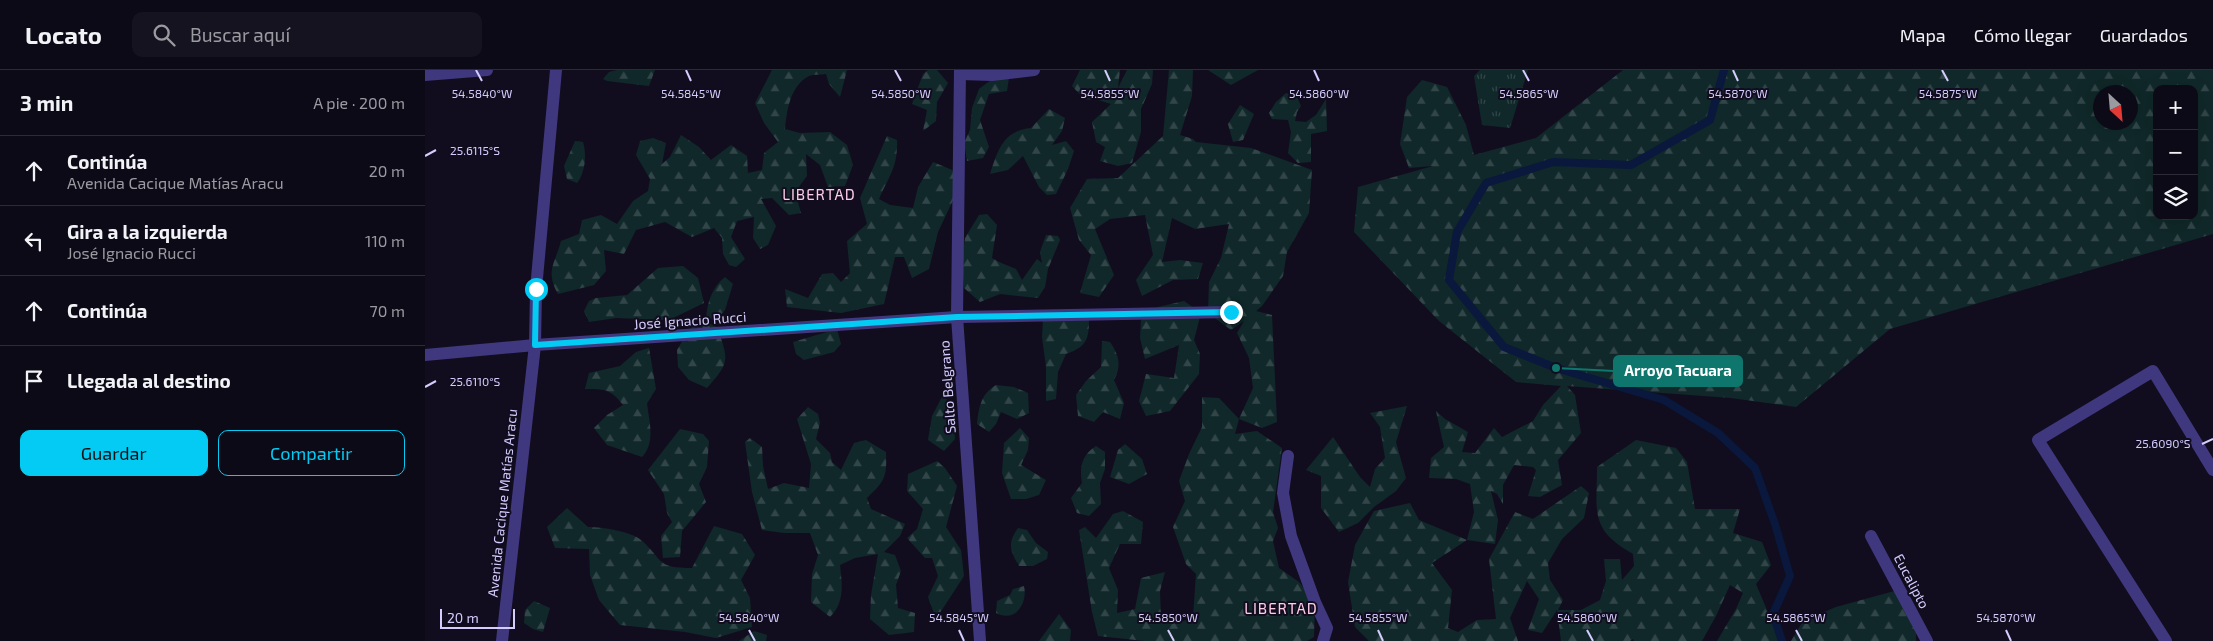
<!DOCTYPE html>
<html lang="es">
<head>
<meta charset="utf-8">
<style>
	body { margin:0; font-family:"Exo 2",sans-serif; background:#161320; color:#f1f3f6 }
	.controls { position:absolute; right:15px; top:15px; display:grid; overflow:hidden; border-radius:10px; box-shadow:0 5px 20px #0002 }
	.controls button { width:45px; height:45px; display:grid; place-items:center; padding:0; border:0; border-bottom:1px solid #2d2b36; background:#0d0a17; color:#f1f3f6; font:25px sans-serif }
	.compass { position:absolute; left:1668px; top:15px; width:45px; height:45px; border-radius:50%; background:#0d0a17; box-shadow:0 5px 20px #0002; rotate:154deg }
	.scale { position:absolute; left:15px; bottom:12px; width:75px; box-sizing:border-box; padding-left:5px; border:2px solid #d5ccfe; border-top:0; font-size:14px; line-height:18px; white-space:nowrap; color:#d5ccfe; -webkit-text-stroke:4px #110d1f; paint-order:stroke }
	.stop { position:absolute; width:15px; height:15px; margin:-11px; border:4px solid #03cbf3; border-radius:50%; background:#fff }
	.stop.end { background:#03cbf3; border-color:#fff; box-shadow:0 1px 5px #0008 }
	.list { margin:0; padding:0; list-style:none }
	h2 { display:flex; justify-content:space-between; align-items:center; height:65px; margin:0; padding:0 20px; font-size:21px }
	h2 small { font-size:16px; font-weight:400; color:#9a9aa1 }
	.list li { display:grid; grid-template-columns:32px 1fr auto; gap:15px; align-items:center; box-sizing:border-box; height:70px; padding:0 20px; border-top:1px solid #2d2b36 }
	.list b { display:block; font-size:19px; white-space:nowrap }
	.list p { margin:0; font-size:16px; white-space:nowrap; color:#9a9aa1 }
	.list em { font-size:16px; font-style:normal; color:#9a9aa1 }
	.actions { display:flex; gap:10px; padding:15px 20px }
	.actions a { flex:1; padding:11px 0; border:1px solid #03cbf3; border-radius:10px; text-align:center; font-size:18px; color:#03cbf3 }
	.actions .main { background:#03cbf3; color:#111 }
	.icon { flex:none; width:28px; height:28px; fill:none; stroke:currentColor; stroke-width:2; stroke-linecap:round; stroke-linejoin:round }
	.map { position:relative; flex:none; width:1788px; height:571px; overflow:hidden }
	header { display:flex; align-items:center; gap:30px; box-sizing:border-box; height:70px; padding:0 25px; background:#0d0a17; border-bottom:1px solid #2d2b36 }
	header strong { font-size:24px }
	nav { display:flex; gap:28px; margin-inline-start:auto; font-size:18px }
	.search { width:350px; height:45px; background:#161320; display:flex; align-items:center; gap:12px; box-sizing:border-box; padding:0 18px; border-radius:10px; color:#9a9aa1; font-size:19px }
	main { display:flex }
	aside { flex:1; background:#0d0a17 }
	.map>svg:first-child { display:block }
</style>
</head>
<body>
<header>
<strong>Locato</strong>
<div class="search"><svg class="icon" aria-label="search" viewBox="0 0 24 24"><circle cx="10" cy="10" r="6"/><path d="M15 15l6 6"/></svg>Buscar aquí</div>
<nav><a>Mapa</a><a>Cómo llegar</a><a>Guardados</a></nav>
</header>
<main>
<aside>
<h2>3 min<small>A pie · 200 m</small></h2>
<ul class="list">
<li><svg class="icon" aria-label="ahead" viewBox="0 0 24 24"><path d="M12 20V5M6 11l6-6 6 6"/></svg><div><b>Continúa</b><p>Avenida Cacique Matías Aracu</p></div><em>20 m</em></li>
<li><svg class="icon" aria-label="left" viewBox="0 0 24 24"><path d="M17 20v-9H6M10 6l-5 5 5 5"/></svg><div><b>Gira a la izquierda</b><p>José Ignacio Rucci</p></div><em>110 m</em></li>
<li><svg class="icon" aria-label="ahead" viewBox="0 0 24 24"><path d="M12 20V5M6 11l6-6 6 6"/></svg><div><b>Continúa</b></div><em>70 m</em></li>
<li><svg class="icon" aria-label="arrive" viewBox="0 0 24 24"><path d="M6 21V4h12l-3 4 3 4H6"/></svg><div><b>Llegada al destino</b></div></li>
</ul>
<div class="actions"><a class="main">Guardar</a><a>Compartir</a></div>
</aside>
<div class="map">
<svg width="1788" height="571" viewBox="0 0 1788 571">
	<defs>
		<pattern id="grass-tufts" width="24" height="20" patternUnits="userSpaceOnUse" patternTransform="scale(1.25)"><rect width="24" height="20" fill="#102829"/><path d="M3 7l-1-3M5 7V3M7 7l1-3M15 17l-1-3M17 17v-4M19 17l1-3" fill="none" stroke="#324649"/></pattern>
		<pattern id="forest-firs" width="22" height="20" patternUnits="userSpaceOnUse" patternTransform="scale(1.25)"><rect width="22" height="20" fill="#102829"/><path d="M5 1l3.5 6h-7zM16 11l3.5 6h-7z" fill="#324649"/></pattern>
	</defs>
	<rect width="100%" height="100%" fill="#110d1f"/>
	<polygon fill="url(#grass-tufts)" points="1055,0 1103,0 1085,58 1057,55 1049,6"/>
	<g fill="url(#forest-firs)" fill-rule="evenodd">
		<polygon points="192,0 230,0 224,16 182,11 178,9 184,2"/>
		<path d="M 347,0 L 422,0 L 415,27 L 404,14 L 401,4 C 396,5 389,4 384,6 C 365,16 362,40 360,59 L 375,63 L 405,62 L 422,75 L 428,95 L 420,116 L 403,117 L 395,95 L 381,84 L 382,106 L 370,122 L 376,143 L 364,145 L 347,128 L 336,129 L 351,156 L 343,175 L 335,179 L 328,168 L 329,147 L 312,151 L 306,167 L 320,189 L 311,197 L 304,195 L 298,184 L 297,168 L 289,158 L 267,167 L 240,152 L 211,160 L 199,184 L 179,180 L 181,201 L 169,215 L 133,224 C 120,201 130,194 136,171 L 154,164 L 157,150 L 176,145 L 192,154 L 208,131 L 223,121 L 225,109 L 211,85 L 215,71 L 228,68 L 241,73 L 237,94 L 245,87 L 256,65 L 274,77 L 286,90 L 306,75 L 322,86 L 323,103 L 337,100 L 339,83 L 353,72 L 339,53 L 330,33 Z"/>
		<polygon points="503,0 512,0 523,13 512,32 511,51 498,61 502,40 487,34 498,4"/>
		<polygon points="655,0 695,0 693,18 702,0 728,0 727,14 716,39 716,62 707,93 693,96 675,91 680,77 671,72 667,52 686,34 670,29 660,30 647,16"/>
		<polygon points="744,0 768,0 767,26 755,65 768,69 771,72 826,78 887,100 884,143 862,182 858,206 837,236 831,241 847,245 852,352 837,358 814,349 810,364 832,361 857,378 848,442 853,458 848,471 854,498 874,512 890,532 889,567 882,571 720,571 673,566 667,542 654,460 660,457 671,468 688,444 698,441 718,452 716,474 695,474 684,498 693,520 692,543 710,539 716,508 740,502 735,521 736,546 751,554 768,547 771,504 761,494 748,457 760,431 754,411 764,384 777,357 777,327 794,328 814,349 828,318 824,288 812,263 819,251 806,260 783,243 784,212 796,188 804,154 770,159 747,148 737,192 755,190 778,193 773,209 748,210 717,226 711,210 728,185 720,145 685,149 670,159 689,205 674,227 655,223 666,185 654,170 645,138 662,109 693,108 738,66"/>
		<polygon points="783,0 833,0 806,15"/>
		<path d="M 1198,0 L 1788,0 L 1788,164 L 1465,259 L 1371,337 L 1306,328 L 1142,316 L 1150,325 L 1156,363 L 1133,390 L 1137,415 L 1115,427 L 1103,426 L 1111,400 L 1108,397 L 1089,395 L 1078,415 L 1078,434 L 1072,424 L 1066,421 L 1073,450 L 1070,474 L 1042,470 L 1007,493 L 1027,520 L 1023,558 L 1033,562 L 1052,550 L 1071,549 L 1064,489 L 1090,442 L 1108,449 L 1156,416 L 1164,423 L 1159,448 L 1137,469 L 1123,493 L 1125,510 L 1138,530 L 1133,540 L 1156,540 L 1175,530 L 1181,511 L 1179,489 L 1195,489 L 1197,510 L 1209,496 L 1208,484 C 1164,459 1172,442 1172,397 L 1211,370 L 1251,378 L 1262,392 L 1270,439 L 1315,439 L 1308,463 L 1337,472 L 1346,495 L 1331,514 L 1355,571 L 1292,571 L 1311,539 L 1318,523 L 1305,515 L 1291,546 L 1277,571 L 1209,571 L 1208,569 L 1205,571 L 1136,571 L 1132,540 L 1117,563 L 1103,560 L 1114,529 L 1102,511 L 1085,548 L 1093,571 L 944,571 L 930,557 L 923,512 L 930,475 L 949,441 L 985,433 L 994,450 L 1042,470 L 1049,442 L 1045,414 L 1031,409 L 1004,408 L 1006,388 L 1019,377 L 1011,341 L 1020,349 L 1043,362 L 1037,382 L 1050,383 L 1069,358 L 1077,367 L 1108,351 L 1118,335 L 1136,316 L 1091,312 L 1014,251 L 929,162 L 933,117 L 1008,96 L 984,98 L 975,74 L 982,27 L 997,10 L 1022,17 L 1041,55 L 1049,85 L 1111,68 ZM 1732,19 L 1769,19 L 1769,146 L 1732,146 ZM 1706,22 L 1706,52 L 1676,52 L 1676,22 Z"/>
		<polygon points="574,4 584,8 582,21 564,24 555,50 564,77 558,88 542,91 539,73 545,60 547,38 554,19"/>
		<polygon points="861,23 872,27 876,36 872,42 870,51 881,52 891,45 901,29 902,61 886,64 886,92 873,93 863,83 866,62 863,50 847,49 844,43 851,32"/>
		<polygon points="815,35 829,44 818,70 808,72 803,54"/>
		<path d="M 624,39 L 640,48 L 637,61 L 627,75 L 641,71 L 649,81 L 643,99 L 631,124 L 622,125 L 614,117 L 598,86 L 583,100 L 565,104 C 573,80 578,61 606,58 Z"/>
		<path d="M 462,66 L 472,70 C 473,97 464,106 454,129 L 465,135 L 488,138 L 493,117 L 508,92 L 532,102 L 530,126 L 513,162 L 504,199 L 487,208 L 479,187 L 470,187 L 459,234 L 416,243 L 362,237 L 360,219 L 383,228 L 397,204 L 408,203 L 416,212 L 425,203 L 422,171 L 442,154 L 435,128 Z"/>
		<path d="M 150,71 L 158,72 C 162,85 160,103 152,113 L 142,109 L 139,96 Z"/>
		<polygon points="562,144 572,155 567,188 574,192 591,199 597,210 612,189 617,193 615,182 621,165 633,166 635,170 623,199 620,217 613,228 575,224 555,232 539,218 537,191 540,168 554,145"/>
		<polygon points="258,196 273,208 279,233 244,250 191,248 164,252 159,241 164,231 171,228 202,225 233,198"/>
		<path d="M 300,207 L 308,214 L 300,240 L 293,248 L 281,249 C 282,233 287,217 300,207 Z"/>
		<polygon points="759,231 776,243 769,270 775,284 774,304 745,341 721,346 714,331 721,304 749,308 754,275 720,289 715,268 716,250 733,237"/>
		<path d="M 664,245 C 664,267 664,276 641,284 L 633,302 L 631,329 L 621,331 L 621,297 L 617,267 L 618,249 Z"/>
		<path d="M 281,252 L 292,257 C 304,291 305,292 282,318 L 264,310 L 253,297 L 252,280 L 265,258 Z"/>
		<polygon points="412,259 416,274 409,282 379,290 371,284 368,272"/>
		<path d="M 677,271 L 685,272 C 694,285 697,296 689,310 L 699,333 L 695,349 L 678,342 L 669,352 L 653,346 L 651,325 L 661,311 L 676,297 Z"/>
		<path d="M 224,278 L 231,319 L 222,333 C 224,352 231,372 217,387 L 182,375 L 169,358 L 182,345 L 198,335 C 186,319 179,319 160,319 L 164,303 L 195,296 L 211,282 Z"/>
		<path d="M 571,315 L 589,317 L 603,323 L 604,343 L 592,349 L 576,342 L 571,354 L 564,362 L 552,354 C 554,337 556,324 571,315 Z"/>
		<polygon points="517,327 528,333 530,369 519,381 503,370 507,346"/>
		<polygon points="982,336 971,372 981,408 971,421 949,437 933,453 914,462 896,438 896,406 881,400 908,367 935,407 945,417 950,399 960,388 955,357 945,343"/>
		<path d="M 383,337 L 393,344 L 395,353 L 391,369 L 405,383 L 407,392 L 416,400 L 429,373 L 441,370 L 461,382 C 462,407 460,411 442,428 L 446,439 L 480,454 L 475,466 L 459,482 L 470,485 L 476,501 L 471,515 L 473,538 L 490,543 L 489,562 L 464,565 L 445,549 L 446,525 L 453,484 L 430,488 L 415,495 C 417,514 420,532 405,547 L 386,532 L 387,504 L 393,485 L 385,463 L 359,463 L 337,460 L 327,422 L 320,372 L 325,368 L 337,377 L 338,396 L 343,419 L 359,413 L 384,418 L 386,394 L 372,349 Z"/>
		<polygon points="595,358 604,368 603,380 596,395 621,410 614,425 601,429 586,429 577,403 579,373"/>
		<polygon points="255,359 278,364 284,371 282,397 274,414 281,432 257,461 255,487 238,488 236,466 247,452 242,443 239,424 223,400"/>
		<polygon points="700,374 717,389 722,404 704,414 685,407 693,380"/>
		<path d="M 671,376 L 680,382 L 680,399 L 675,413 L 676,434 L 664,446 L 652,443 L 646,428 L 657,413 C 654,397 657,385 671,376 Z"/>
		<polygon points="512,391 520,398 532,416 521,457 536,480 539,506 511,549 503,527 513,506 507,488 500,488 482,468 492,459 498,439 482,421 483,404"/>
		<path d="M 142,438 L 163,457 C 177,457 205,461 216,470 C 239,490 230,498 267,498 L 289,456 L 317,464 L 330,485 L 316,510 L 325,528 L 327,557 L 291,568 L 260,562 L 195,555 L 174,530 L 165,505 L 164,479 L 130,478 L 122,457 Z"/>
		<path d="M 593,458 L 602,460 L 611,473 L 623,482 L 622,489 L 608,496 L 594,496 C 585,480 582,474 593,458 Z"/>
		<path d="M 599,516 C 603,534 590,553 571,543 L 572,531 L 585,525 L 588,519 Z"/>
		<polygon points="1473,520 1491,543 1491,571 1366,571 1378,551 1411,537"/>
		<polygon points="109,531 125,538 118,562 108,559 99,553 100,540"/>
		<polygon points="634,544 646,560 645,571 614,571"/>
		<polygon points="329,561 342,565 341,571 314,571"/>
	</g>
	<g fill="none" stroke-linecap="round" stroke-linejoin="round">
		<polyline stroke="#09183c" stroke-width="8" points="1299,0 1285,50 1206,95 1128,92 1061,113 1032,162 1024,210 1079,277 1131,298 1239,330 1293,363 1330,398 1350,454 1365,506 1348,544 1357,571"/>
		<g stroke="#40387e" stroke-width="12">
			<polyline points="535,0 532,247 555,571"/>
			<polyline points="536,4 567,5 609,0"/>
			<polyline points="0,5 62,0"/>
			<polyline points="0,285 110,275 532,247 806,242"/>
			<polyline points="863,386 858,423 866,466 890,532 902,558 898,571"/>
			<polyline points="1446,466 1502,571"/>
			<polyline points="77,571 110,275 111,219 131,0"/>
			<polyline points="1741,571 1613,370 1728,301 1788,400"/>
		</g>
	</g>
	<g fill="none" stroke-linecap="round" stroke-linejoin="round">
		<polyline stroke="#03cbf3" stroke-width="6" points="111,219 110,275 532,247 806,242"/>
	</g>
	<path fill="none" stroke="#d5ccfe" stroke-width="2" d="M 51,0 L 57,11M 261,0 L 266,11M 470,0 L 476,11M 680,0 L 685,11M 889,0 L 894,11M 1098,0 L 1104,11M 1308,0 L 1313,11M 1517,0 L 1523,11M 0,86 L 11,80M 0,317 L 11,311M 1777,374 L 1788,369M 324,560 L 330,571M 534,560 L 539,571M 743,560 L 749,571M 953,560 L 958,571M 1162,560 L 1168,571M 1371,560 L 1377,571M 1581,560 L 1586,571"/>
	<g text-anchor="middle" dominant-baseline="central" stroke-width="4" stroke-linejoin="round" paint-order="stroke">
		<g font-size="14" fill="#d5ccfe" stroke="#110d1f">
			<text transform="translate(265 250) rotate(-4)">José Ignacio Rucci</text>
			<text transform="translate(522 317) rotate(-94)">Salto Belgrano</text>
			<text transform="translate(77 433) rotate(-84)">Avenida Cacique Matías Aracu</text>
			<text transform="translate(1487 511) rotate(62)">Eucalipto</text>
		</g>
		<g font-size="15" letter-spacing="1" fill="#fecee9" stroke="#110d1f">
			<text x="394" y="124">LIBERTAD</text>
			<text x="856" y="538">LIBERTAD</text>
		</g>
	</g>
	<g font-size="12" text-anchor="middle" fill="#d5ccfe" stroke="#110d1f" stroke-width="4" stroke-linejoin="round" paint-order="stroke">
		<text x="57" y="28">54.5840°W</text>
		<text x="266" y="28">54.5845°W</text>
		<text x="476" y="28">54.5850°W</text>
		<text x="685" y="28">54.5855°W</text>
		<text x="894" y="28">54.5860°W</text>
		<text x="1104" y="28">54.5865°W</text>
		<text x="1313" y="28">54.5870°W</text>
		<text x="1523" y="28">54.5875°W</text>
		<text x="50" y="85">25.6115°S</text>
		<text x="50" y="316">25.6110°S</text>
		<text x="1738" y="378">25.6090°S</text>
		<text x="324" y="552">54.5840°W</text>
		<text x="534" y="552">54.5845°W</text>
		<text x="743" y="552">54.5850°W</text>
		<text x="953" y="552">54.5855°W</text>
		<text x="1162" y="552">54.5860°W</text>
		<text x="1371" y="552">54.5865°W</text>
		<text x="1581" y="552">54.5870°W</text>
	</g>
	<path fill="none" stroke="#0f766e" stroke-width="2" d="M1131 298L1189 301"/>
	<circle fill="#0f766e" stroke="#110d1f" stroke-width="2" cx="1131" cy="298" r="5"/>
	<rect fill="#0f766e" stroke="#0f766e" stroke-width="2" x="1189" y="286" width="128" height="30" rx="5"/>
	<g font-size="15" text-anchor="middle" font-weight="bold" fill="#fff">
		<text x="1253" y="306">Arroyo Tacuara</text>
	</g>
</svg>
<div class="controls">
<button>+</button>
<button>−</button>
<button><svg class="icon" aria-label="layers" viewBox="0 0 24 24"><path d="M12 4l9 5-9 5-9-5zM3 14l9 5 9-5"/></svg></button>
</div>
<svg class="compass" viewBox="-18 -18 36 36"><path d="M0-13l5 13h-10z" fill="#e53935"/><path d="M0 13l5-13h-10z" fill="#9a9aa1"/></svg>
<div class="scale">20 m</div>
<div class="stop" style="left:111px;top:219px"></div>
<div class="stop end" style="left:806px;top:242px"></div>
</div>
</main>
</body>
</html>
